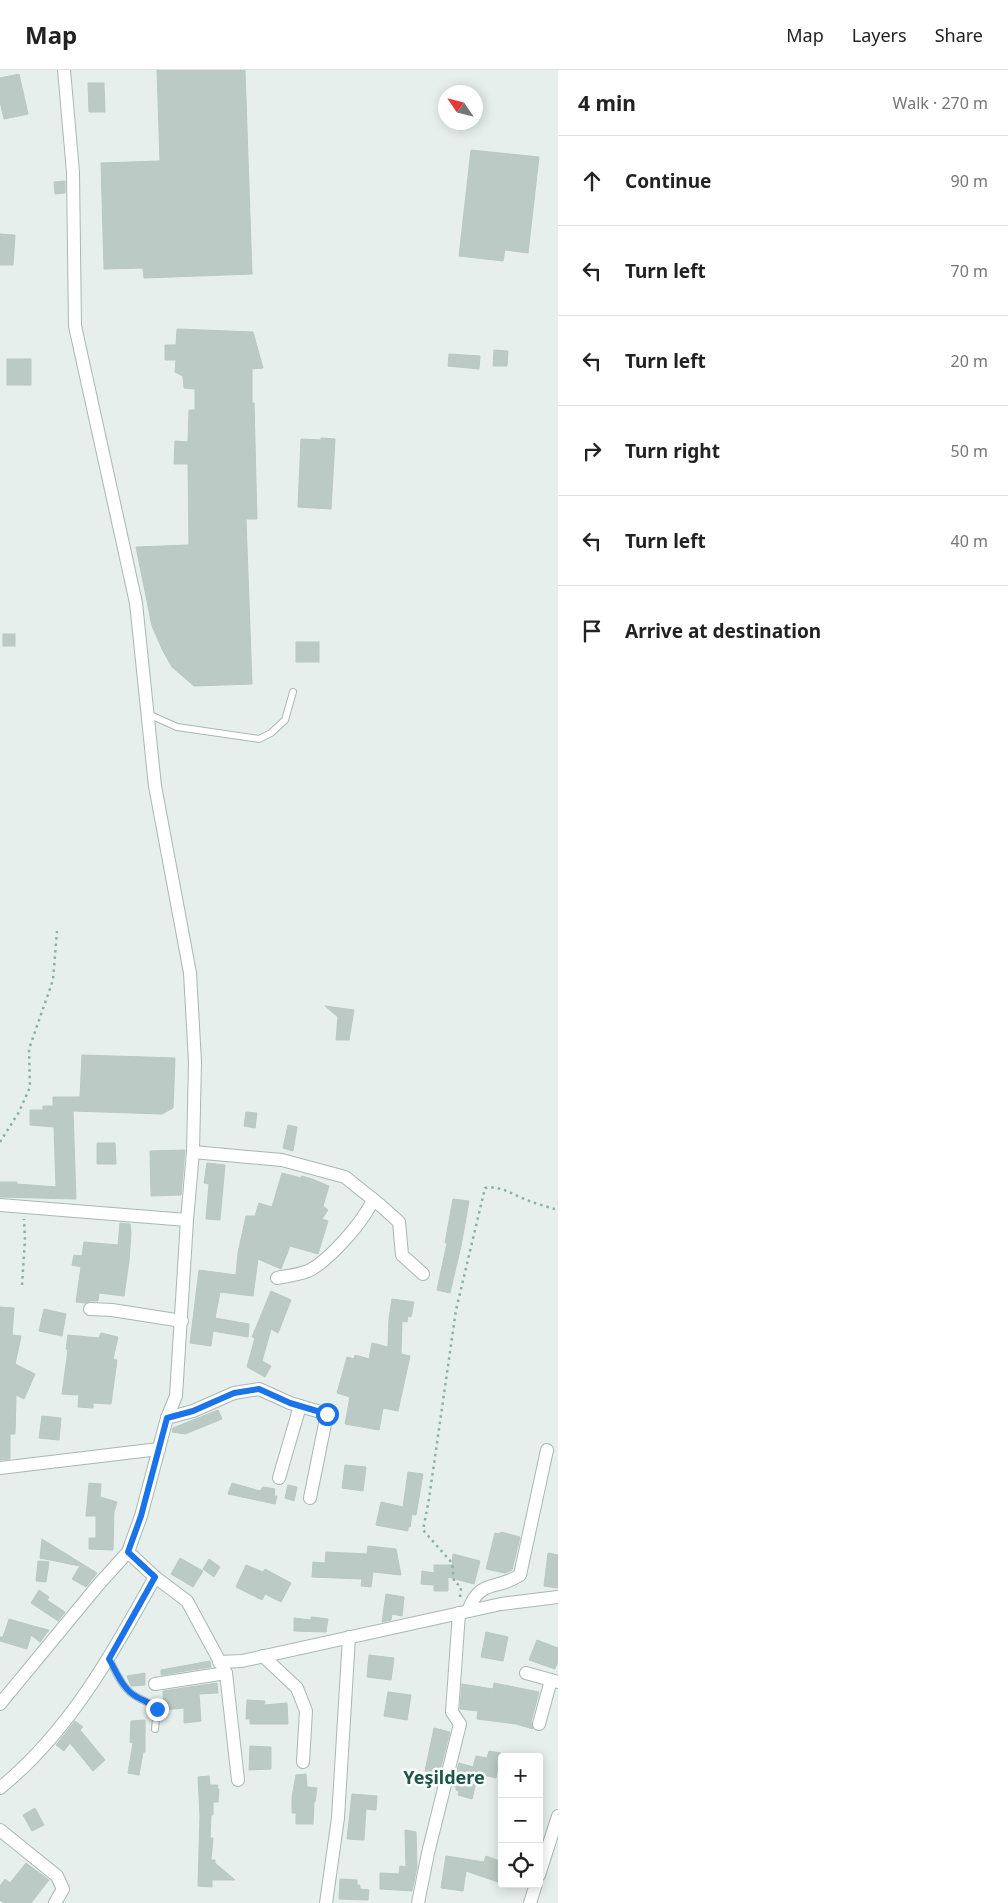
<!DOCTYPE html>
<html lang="en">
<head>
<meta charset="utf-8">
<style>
	body { margin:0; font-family:"Noto Sans",sans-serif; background:#f6f6f6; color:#222 }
	.controls { position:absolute; right:15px; bottom:15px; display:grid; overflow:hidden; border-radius:5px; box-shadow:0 2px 12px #0003 }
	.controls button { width:45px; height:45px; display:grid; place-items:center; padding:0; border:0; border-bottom:1px solid #e0e0e0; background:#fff; color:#222; font:25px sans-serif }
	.compass { position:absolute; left:438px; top:15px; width:45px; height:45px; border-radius:50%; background:#fff; box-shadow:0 2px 12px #0003; rotate:305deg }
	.stop { position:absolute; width:15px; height:15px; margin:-11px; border:4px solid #1a73e8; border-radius:50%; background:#fff }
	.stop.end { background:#1a73e8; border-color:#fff; box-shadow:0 1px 5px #0008 }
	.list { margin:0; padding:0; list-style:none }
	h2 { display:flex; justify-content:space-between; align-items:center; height:65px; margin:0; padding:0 20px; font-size:21px }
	h2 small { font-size:16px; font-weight:400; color:#767676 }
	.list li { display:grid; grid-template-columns:32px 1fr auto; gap:15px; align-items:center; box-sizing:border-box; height:90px; padding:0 20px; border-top:1px solid #e0e0e0 }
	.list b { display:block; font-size:19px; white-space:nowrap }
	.list em { font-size:16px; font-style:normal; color:#767676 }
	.icon { flex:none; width:28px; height:28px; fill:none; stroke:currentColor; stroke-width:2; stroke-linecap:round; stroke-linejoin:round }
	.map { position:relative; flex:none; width:558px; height:1833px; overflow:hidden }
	header { display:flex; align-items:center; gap:30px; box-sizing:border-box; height:70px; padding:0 25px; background:#fff; border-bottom:1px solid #e0e0e0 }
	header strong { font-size:24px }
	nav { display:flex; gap:28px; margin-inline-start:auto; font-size:18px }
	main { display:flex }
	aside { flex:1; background:#fff }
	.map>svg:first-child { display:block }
</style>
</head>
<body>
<header>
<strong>Map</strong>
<nav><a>Map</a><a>Layers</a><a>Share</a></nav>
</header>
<main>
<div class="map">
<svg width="558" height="1833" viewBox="0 0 558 1833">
	<rect width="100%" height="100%" fill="#e6efeb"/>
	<g fill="#bbcac4" stroke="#b8c9c2">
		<polygon points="157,0 245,0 252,204 144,208 143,198 104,199 101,93 160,91"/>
		<polygon points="19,4 28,44 4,49 0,31 0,8"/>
		<polygon points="88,13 104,13 105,42 89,42"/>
		<polygon points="471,80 539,87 528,183 505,180 503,191 459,186"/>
		<polygon points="65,111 65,123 55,124 54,112"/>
		<polygon points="0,164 15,165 13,195 0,195"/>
		<polygon points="177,259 253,262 263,298 252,299 252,333 254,333 257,449 246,449 252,614 194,616 172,597 163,581 152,556 136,477 189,475 188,394 174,394 175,371 188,372 189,340 195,340 195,319 184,318 183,306 175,302 176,290 165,290 165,275 176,275"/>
		<polygon points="494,280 508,281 507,296 493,296"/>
		<polygon points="449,284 480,286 479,299 448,296"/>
		<rect x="7" y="289" width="24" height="26"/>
		<polygon points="321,368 335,369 331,439 298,437 301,369 321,370"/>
		<rect x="3" y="564" width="12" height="12"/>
		<rect x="296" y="572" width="23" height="20"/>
		<polygon points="325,936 354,940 349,970 336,970 338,947"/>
		<polygon points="82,985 175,988 173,1038 162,1044 73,1041 76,1129 0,1127 0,1112 17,1112 17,1114 56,1117 54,1057 30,1055 30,1040 43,1040 43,1036 53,1036 53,1027 80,1027"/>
		<polygon points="246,1042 257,1043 255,1058 244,1056"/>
		<polygon points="288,1055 297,1057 293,1081 283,1078"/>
		<polygon points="97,1073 115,1073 116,1094 97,1094"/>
		<polygon points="185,1080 181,1125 151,1126 150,1081"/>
		<polygon points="207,1093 225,1095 220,1150 206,1149 209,1114 204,1113"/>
		<polygon points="282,1103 301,1108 302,1106 312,1109 329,1116 323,1136 328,1140 322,1149 328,1151 318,1184 290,1176 281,1199 258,1189 253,1226 220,1222 215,1248 249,1254 248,1267 213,1261 211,1276 190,1273 199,1200 236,1205 238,1183 246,1146 255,1146 259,1133 272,1137"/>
		<polygon points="453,1129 469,1131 461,1176 450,1223 437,1220 447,1173 445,1173"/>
		<polygon points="120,1153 130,1154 131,1163 129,1191 124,1226 99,1223 98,1231 90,1231 85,1233 76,1232 81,1197 72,1195 74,1185 82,1186 84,1172 118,1175"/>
		<polygon points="271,1221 291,1230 278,1263 271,1259 262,1291 271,1296 265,1307 247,1297 255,1268 252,1267"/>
		<polygon points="392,1229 414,1232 411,1247 408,1246 407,1252 402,1251 401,1284 410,1286 398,1341 383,1338 379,1360 345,1354 350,1327 337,1323 347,1287 354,1289 355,1285 369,1289 372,1273 388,1277 389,1249"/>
		<polygon points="0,1237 14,1238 12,1265 21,1266 15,1294 35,1304 24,1329 16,1325 15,1364 10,1364 10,1389 0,1390"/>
		<polygon points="44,1239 66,1244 62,1266 39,1261"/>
		<polygon points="101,1263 118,1267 113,1289 117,1290 111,1334 93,1333 93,1338 78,1337 79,1325 62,1324 68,1280 66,1279 68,1265 99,1268"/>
		<polygon points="218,1340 222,1349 185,1364 172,1362 173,1358"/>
		<polygon points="42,1346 61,1348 59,1370 39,1368"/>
		<polygon points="345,1395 366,1397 363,1421 342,1418"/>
		<polygon points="408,1402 423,1404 416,1445 412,1444 410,1457 408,1457 408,1461 376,1455 381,1432 403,1437"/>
		<polygon points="89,1413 101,1414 100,1427 117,1432 114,1442 113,1480 89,1479 89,1468 96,1468 96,1446 86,1446"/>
		<polygon points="232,1413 260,1421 263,1417 275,1419 274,1426 277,1426 275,1434 228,1424"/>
		<polygon points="288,1415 297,1417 294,1431 285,1428"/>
		<polygon points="501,1462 520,1467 512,1500 505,1503 486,1499 495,1463 499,1464"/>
		<polygon points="42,1469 97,1503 86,1517 72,1509 80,1496 40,1488"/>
		<polygon points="368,1476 396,1479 401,1505 373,1502 371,1517 361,1516 362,1509 312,1507 313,1492 325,1493 326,1482 367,1484"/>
		<polygon points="548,1483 558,1485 558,1518 544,1516"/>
		<polygon points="453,1484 480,1491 474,1514 448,1507 448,1521 434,1521 434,1515 421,1514 422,1501 434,1503 434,1495 452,1495"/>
		<polygon points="180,1488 203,1501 193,1517 171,1504"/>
		<polygon points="209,1489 220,1497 214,1507 203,1499"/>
		<polygon points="38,1491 49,1492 46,1512 36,1511"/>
		<polygon points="246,1495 263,1502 265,1499 291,1513 281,1532 265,1524 262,1530 236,1517"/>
		<polygon points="39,1520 49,1527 47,1530 65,1542 58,1551 31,1533"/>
		<polygon points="386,1524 404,1527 402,1546 392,1544 391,1550 382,1552"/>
		<polygon points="311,1547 328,1549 326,1562 294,1561 294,1548 311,1550"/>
		<polygon points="9,1549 33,1556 49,1560 40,1572 31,1565 27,1579 0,1571 0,1567 3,1567"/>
		<polygon points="486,1562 508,1567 503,1591 481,1587"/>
		<polygon points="537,1570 558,1578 558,1591 555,1599 529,1590"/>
		<polygon points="369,1585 394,1588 391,1610 367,1607"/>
		<polygon points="210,1591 211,1597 161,1605 161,1600"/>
		<polygon points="145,1603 145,1615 131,1616 127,1606"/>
		<polygon points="217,1613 218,1623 199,1624 201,1651 184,1653 184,1638 164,1640 163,1621"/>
		<polygon points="494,1613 539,1622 531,1652 533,1659 516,1654 477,1649 478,1641 460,1639 462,1614 493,1619"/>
		<polygon points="388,1622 411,1625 407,1650 384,1646"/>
		<polygon points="247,1630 265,1631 264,1635 287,1633 288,1654 250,1654 250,1649 246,1649"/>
		<polygon points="145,1650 145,1682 143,1682 139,1705 128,1703 133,1673 130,1672 131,1651"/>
		<polygon points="75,1651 83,1657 80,1660 105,1690 93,1701 70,1673 64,1681 56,1675"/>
		<polygon points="434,1658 450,1662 439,1704 425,1701"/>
		<polygon points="250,1676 271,1677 271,1699 249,1700"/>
		<polygon points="489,1681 501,1683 496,1708 478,1704 472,1729 458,1725 459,1721 456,1720 456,1717 453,1716 459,1693 473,1697 476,1686 487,1688"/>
		<polygon points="306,1704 307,1717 317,1718 315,1732 314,1732 313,1754 296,1754 296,1743 292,1743 292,1727 296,1705"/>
		<polygon points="209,1706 210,1715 218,1715 217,1719 219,1719 218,1732 213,1732 213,1745 211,1745 210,1768 213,1768 211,1790 215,1790 215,1793 235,1810 212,1810 212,1817 198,1816 200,1746 198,1707"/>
		<polygon points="352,1724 377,1726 376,1740 366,1739 364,1770 347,1769"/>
		<polygon points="35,1738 44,1755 32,1761 23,1745"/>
		<polygon points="405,1760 416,1762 417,1797 412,1821 380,1819 380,1803 399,1804 400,1796 406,1797"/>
		<polygon points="446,1786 484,1792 486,1786 502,1792 502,1801 498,1812 466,1801 463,1821 441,1818"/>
		<polygon points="26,1793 49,1810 31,1833 3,1833 0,1830 0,1816 5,1809 10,1813"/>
		<polygon points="340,1809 357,1810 357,1815 360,1815 360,1819 369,1820 368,1830 339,1829"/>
	</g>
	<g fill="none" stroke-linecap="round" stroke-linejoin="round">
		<defs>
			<g id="service">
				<polyline points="148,644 177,657 259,669 271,663 285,650 293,622"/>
				<path d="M 109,1589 C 116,1602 123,1620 137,1627 C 146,1632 147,1631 157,1639 L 155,1659"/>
			</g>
			<g id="minor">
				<polyline points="193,1082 282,1090 345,1107 380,1135 399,1152 402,1185 423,1204"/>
				<polyline points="0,1135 187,1150"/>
				<path d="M 277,1208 C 287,1206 298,1205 308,1201 C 329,1191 365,1150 373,1129"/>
				<polyline points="90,1239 112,1240 182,1251"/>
				<polyline points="167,1348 193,1341 234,1323 259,1319 290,1333 327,1344 310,1428"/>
				<polyline points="0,1398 159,1379"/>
				<polyline points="279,1408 300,1336"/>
				<polyline points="128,1482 155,1507 187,1531 226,1603 238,1710"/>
				<path d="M 468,1541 C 480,1508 496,1521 520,1505 L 547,1380"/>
				<polyline points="263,1586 297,1618 306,1641 303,1692"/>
				<polyline points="219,1592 242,1591 501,1534 558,1527"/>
				<polyline points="526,1603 558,1612"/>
				<polyline points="155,1614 226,1603"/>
				<polyline points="0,1634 99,1514 128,1482 141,1446 167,1348 176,1326 187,1150 193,1082 195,992 190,903 155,716 136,533 75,256 73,102 64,0"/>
				<polyline points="539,1654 551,1610"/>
				<path d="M 0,1718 C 69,1662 113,1583 155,1507"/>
				<polyline points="0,1760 57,1806 63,1819 55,1833"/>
				<polyline points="539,1805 558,1746"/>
				<polyline points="326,1833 338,1748 349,1567"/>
				<polyline points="418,1833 428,1783 460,1654 452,1642 459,1543"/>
				<polyline points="530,1833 536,1814"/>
			</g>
		</defs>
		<use href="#service" stroke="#a8b8b2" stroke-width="8"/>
		<use href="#minor" stroke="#a8b8b2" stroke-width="14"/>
		<g stroke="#86b3a5" stroke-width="2.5" stroke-dasharray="2.5 4" stroke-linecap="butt">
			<polyline points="0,1072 19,1042 30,1017 29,979 53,910 57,861"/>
			<polyline points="22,1215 25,1170 24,1149"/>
			<path d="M 460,1527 L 461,1517 L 454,1511 L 452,1493 L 423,1460 L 429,1429 L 456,1240 L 485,1118 C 501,1115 513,1125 527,1130 C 537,1134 548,1137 558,1140"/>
		</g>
		<use href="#service" stroke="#fff" stroke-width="6"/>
		<use href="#minor" stroke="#fff" stroke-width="12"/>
	</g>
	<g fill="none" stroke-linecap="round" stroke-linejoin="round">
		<path stroke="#1a73e8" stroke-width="6" d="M 157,1639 C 148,1631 146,1632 137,1627 C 123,1620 116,1601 109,1589 L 155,1507 L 128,1482 L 141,1446 L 167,1348 L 193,1341 L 234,1323 L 259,1319 L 290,1333 L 327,1344"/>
	</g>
	<g text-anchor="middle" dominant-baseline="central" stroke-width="5" stroke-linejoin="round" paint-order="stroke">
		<g font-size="18" font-weight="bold" fill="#1f5548" stroke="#f7fbf9">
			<text x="444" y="1707">Yeşildere</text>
		</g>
	</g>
</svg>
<div class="controls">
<button>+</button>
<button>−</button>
<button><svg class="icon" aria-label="locate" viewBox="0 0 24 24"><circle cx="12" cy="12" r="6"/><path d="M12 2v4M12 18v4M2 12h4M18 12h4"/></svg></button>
</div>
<svg class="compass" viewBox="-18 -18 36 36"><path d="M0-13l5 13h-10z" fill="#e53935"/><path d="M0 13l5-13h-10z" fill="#767676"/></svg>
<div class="stop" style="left:327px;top:1344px"></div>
<div class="stop end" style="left:157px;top:1639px"></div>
</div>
<aside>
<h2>4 min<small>Walk · 270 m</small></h2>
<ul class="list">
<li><svg class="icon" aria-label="ahead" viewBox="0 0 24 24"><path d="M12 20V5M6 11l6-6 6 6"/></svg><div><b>Continue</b></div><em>90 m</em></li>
<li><svg class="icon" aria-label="left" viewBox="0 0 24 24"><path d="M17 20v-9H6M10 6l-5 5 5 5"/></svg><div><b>Turn left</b></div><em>70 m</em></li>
<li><svg class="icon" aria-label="left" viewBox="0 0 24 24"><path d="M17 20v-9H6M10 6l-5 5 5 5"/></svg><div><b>Turn left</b></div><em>20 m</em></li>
<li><svg class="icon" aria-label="right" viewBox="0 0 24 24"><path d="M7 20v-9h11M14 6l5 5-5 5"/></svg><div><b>Turn right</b></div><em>50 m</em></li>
<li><svg class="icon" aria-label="left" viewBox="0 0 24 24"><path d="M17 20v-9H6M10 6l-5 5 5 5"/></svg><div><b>Turn left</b></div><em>40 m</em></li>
<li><svg class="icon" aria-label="arrive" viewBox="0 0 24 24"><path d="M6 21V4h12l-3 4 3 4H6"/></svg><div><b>Arrive at destination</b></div></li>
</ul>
</aside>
</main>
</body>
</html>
